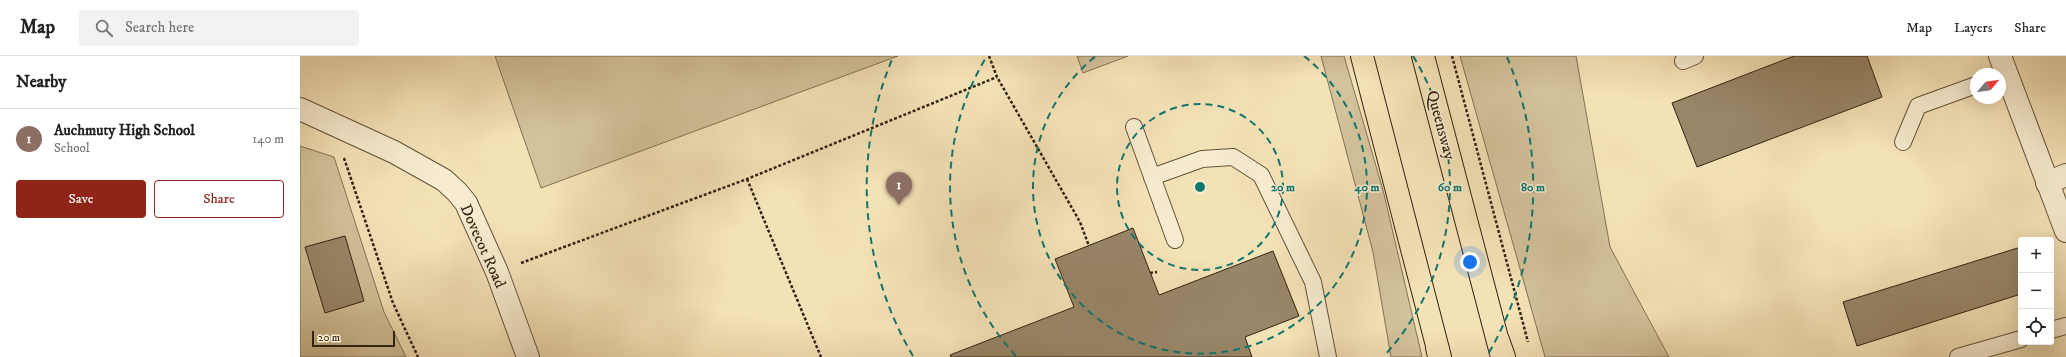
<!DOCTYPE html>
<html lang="en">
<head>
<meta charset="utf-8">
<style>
	body { margin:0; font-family:"IM FELL DW Pica",serif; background:#f2f2f2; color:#222 }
	.controls { position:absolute; right:12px; bottom:12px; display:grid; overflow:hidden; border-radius:4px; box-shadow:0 4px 16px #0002 }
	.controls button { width:36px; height:36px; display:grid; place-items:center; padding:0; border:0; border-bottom:1px solid #e0e0e0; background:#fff; color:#222; font:20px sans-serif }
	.compass { position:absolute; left:1670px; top:12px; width:36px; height:36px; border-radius:50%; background:#fff; box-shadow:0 4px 16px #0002; rotate:61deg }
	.scale { position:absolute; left:12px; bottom:10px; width:83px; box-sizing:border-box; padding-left:4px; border:2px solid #342312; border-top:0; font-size:11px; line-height:14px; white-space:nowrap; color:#342312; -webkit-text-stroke:3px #f8ecd0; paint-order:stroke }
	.you { position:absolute; left:1170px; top:206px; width:14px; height:14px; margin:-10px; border:3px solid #fff; border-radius:50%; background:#1a73e8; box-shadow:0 0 0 6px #1a73e833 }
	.badge { display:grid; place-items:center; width:26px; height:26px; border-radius:50%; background:#8f2418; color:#fff; font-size:13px; font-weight:700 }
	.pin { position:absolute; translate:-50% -33px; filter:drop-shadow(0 1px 2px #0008) }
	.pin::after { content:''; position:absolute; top:21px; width:14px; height:12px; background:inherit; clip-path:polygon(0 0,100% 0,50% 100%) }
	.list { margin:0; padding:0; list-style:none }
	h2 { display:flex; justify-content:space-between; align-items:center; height:52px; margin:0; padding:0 16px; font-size:17px }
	h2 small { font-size:13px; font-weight:400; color:#767676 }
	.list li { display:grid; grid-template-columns:26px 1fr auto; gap:12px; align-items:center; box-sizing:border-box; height:60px; padding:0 16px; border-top:1px solid #e0e0e0 }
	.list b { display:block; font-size:15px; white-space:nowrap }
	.list p { margin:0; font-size:13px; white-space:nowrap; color:#767676 }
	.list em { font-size:13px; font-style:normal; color:#767676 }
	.actions { display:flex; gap:8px; padding:12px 16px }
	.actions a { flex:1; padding:9px 0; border:1px solid #8f2418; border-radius:4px; text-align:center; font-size:14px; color:#8f2418 }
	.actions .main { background:#8f2418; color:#fff }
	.icon { flex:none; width:22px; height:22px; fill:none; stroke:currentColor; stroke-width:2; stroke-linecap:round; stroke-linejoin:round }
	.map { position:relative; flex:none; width:1766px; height:301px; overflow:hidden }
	header { display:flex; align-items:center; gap:24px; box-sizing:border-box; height:56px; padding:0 20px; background:#fff; border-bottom:1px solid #e0e0e0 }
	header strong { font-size:19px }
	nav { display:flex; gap:22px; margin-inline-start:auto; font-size:14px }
	.search { width:280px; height:36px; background:#f2f2f2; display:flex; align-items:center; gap:10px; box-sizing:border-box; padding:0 14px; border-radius:4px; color:#767676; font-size:15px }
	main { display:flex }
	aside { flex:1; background:#fff }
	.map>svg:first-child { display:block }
</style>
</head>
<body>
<header>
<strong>Map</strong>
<div class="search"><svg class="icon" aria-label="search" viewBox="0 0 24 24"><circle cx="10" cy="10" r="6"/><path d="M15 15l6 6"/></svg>Search here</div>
<nav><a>Map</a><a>Layers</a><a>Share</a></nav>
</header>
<main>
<aside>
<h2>Nearby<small></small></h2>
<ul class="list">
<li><span class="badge" style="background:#8d6e63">1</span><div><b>Auchmuty High School</b><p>School</p></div><em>140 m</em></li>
</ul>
<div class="actions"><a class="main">Save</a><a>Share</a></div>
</aside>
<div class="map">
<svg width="1766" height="301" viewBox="0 0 1766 301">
	<rect width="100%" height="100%" fill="#f4e2b7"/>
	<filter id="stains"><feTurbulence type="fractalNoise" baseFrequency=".005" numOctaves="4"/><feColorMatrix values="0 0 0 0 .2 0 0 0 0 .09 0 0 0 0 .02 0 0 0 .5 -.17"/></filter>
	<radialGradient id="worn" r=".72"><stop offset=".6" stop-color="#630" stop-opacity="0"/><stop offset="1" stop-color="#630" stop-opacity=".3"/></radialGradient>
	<g fill="#d3c29b" stroke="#847256">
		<polygon points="195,0 598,0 241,132"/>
		<polygon points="777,0 828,0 783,17"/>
		<polygon points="1021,0 1044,0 1083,134 1122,301 1091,301 1073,196"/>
		<polygon points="1160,0 1276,0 1310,191 1369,301 1245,301"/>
		<polygon points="0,90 34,101 84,256 106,301 0,301"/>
	</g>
	<g fill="#988668" stroke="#342312">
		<polygon points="1494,0 1567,0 1582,41 1397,111 1372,47"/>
		<polygon points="833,172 859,239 973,195 999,260 945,281 952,301 651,301 650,299 774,251 755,203"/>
		<polygon points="45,180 64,245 25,257 5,191"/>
		<polygon points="1721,191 1721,238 1557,290 1543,246"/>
	</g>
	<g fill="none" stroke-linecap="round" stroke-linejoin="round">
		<defs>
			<g id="lane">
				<polyline points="1383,5 1395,0"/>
				<polyline points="834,71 875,184"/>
				<polyline points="1603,86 1618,50 1676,29"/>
				<polyline points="852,121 902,103 933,101 961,119 1013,226 1028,301"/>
				<polyline points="1751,274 1766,270"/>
				<polyline points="1658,301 1721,283"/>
			</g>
			<g id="street">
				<polyline points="1700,0 1766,175"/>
				<polyline points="0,53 94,96 144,124 157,136 166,147 197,216 228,301"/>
				<polyline points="1747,127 1766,119"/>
			</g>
			<g id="primary">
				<polyline points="1062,0 1140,301"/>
				<polyline points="1123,0 1202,301"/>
			</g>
			<g id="highway">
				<polyline points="1198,284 1204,301"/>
				<polyline points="1137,291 1139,301"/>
			</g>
		</defs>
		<use href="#lane" stroke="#64533b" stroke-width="18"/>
		<use href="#street" stroke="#64533b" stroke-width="24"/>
		<use href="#primary" stroke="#342312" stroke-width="24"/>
		<use href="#highway" stroke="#342312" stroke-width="24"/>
		<g stroke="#342312" stroke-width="2.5" stroke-dasharray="3 2" stroke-linecap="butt">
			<polyline points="689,0 697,21 780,166 789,190"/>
			<polyline points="1152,0 1228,286"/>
			<polyline points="44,102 93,247 118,301"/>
			<polyline points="447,123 521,301"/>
			<polyline points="221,207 447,123 697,21"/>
			<polyline points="850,217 857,216"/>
		</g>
		<use href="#lane" stroke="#f8ecd0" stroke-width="16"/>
		<use href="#street" stroke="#f8ecd0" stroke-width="22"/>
		<use href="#primary" stroke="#f4e2b7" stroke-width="22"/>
		<use href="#highway" stroke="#f4e2b7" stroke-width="22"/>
	</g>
	<g fill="none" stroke="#0f766e" stroke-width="2" stroke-dasharray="7 5">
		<circle cx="900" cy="131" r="83"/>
		<path d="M1004 0A167 167 0 1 1 796 0"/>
		<path d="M716 300A250 250 0 0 1 687 0M1113 0A250 250 0 0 1 1084 300"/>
		<path d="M613 300A333 333 0 0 1 593 1M1207 1A333 333 0 0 1 1187 300"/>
	</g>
	<g text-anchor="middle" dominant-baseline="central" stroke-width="3" stroke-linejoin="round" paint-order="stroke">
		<g font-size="16" fill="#342312" stroke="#f8ecd0">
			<text transform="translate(1141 69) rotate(75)">Queensway</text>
			<text transform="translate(183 190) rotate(66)">Dovecot Road</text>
		</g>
	</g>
	<circle cx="900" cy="131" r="6" fill="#0f766e" stroke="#f8ecd0" stroke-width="2"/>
	<g font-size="12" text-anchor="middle" font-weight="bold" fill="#0f766e" stroke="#f8ecd0" stroke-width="3" stroke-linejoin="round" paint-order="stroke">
		<text x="983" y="135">20 m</text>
		<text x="1067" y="135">40 m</text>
		<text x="1150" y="135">60 m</text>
		<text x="1233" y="135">80 m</text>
	</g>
	<rect width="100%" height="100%" filter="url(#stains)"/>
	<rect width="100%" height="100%" fill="url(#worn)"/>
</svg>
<div class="controls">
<button>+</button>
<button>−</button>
<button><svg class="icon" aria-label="locate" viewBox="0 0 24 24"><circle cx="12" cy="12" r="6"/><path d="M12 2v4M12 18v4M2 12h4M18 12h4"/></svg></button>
</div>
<svg class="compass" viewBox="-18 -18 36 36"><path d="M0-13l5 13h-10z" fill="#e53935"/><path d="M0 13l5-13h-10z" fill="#767676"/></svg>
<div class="scale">20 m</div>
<div class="you"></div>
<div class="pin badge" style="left:599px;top:149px;background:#8d6e63">1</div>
</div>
</main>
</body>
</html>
